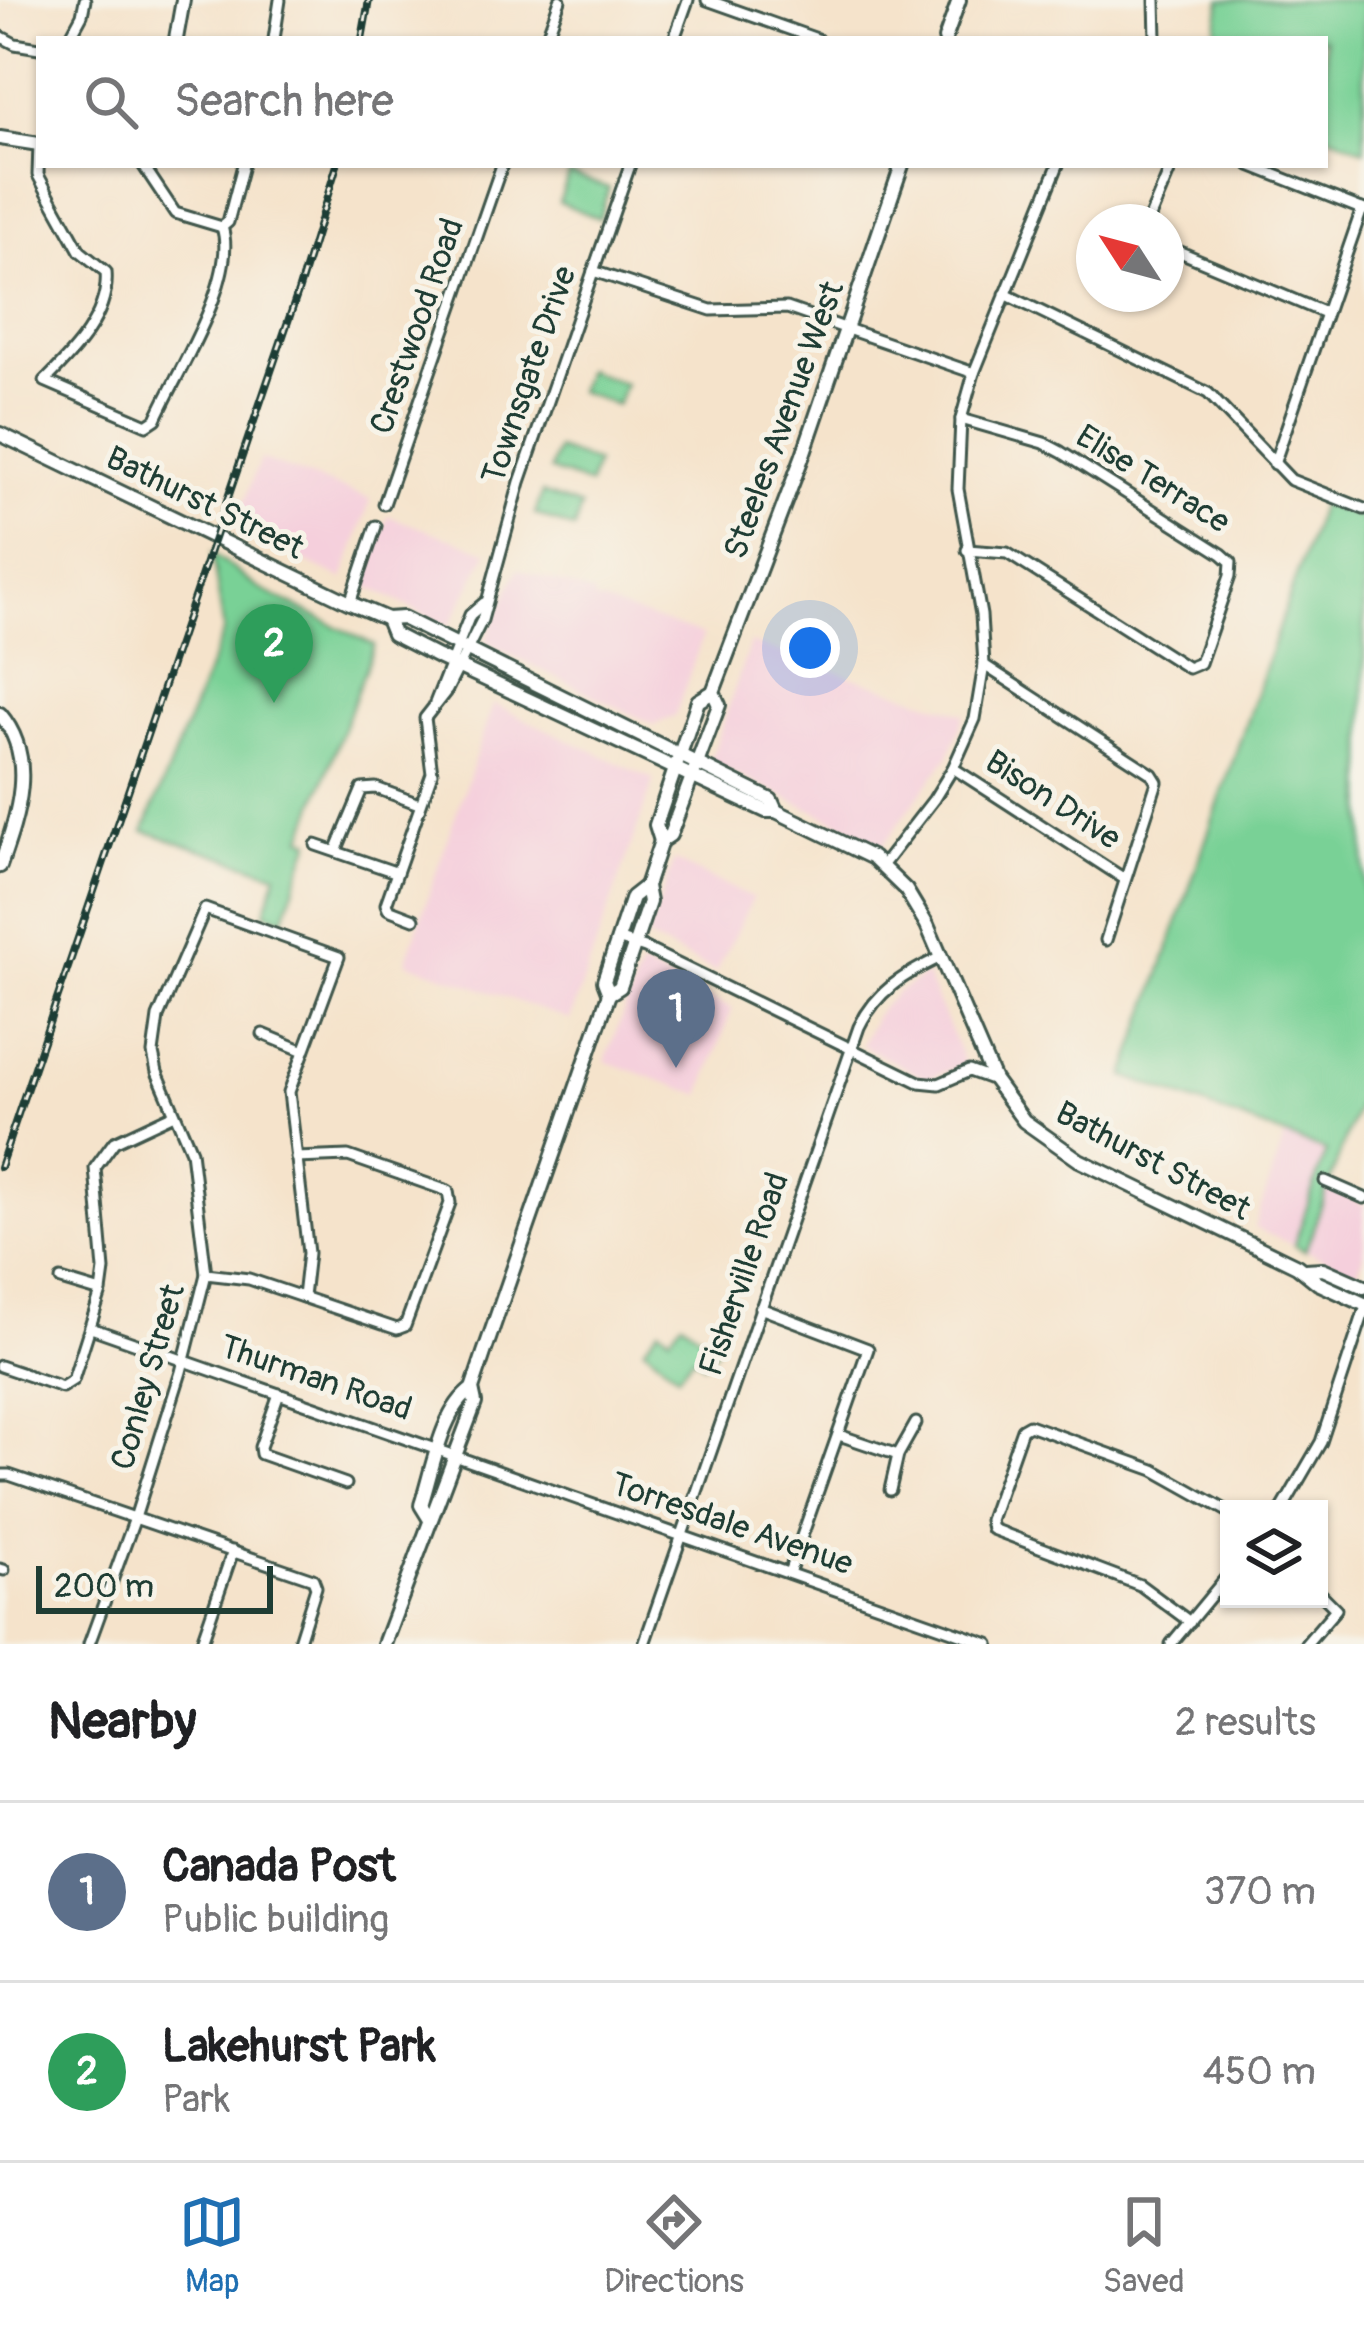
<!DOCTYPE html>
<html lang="en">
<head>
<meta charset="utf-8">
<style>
	body { margin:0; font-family:Pangolin,sans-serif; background:#f2f2f2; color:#202124 }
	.controls { position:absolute; right:36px; bottom:36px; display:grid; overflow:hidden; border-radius:0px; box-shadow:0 3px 9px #0004 }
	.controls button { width:108px; height:108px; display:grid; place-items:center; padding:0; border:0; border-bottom:3px solid #e0e0e0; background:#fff; color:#202124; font:60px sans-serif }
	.compass { position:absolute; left:1076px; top:204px; width:108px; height:108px; border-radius:50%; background:#fff; box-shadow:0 3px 9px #0004; rotate:306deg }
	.scale { position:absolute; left:36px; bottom:30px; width:237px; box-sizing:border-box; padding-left:12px; border:6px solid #1f3d34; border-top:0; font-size:33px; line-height:42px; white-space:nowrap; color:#1f3d34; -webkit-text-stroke:9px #f7f3e8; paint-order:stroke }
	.you { position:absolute; left:810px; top:648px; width:42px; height:42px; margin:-30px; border:9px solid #fff; border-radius:50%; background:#1a73e8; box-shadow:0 0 0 18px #1a73e833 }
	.badge { display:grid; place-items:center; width:78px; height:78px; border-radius:50%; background:#1f6fb2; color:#fff; font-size:39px; font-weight:700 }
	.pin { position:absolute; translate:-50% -99px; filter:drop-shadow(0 3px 6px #0008) }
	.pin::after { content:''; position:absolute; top:63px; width:42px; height:36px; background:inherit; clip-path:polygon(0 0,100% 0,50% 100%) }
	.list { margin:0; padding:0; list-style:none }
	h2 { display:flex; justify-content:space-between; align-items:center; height:156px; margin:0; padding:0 48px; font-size:51px }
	h2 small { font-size:39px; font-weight:400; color:#757577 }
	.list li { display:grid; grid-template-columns:78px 1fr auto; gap:36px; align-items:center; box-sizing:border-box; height:180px; padding:0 48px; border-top:3px solid #e0e0e0 }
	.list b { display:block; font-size:45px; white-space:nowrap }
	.list p { margin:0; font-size:39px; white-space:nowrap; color:#757577 }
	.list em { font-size:39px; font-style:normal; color:#757577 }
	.icon { flex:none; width:66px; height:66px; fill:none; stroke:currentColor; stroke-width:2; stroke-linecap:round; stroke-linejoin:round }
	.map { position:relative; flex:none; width:1364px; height:1644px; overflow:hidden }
	.search { position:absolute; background:#fff; box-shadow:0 3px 9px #0004; left:36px; right:36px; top:36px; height:132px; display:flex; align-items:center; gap:30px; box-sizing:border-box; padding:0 42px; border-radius:0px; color:#757577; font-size:45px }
	.sheet { height:516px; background:#fff }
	nav { display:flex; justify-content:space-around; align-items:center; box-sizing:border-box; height:168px; border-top:3px solid #e0e0e0; background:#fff; font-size:33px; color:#757577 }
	nav a { display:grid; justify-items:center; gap:6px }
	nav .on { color:#1f6fb2 }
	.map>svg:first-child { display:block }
</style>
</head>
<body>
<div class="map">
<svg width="1364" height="1644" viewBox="0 0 1364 1644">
	<rect width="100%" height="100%" fill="#f7f3e8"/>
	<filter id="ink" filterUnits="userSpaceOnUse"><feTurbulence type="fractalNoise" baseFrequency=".00833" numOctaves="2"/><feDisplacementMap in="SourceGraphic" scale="24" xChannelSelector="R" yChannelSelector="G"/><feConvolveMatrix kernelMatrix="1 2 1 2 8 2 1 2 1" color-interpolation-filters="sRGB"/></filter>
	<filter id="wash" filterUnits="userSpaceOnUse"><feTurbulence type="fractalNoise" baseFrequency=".004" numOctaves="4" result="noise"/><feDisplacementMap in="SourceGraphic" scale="48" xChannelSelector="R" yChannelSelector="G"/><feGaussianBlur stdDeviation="2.7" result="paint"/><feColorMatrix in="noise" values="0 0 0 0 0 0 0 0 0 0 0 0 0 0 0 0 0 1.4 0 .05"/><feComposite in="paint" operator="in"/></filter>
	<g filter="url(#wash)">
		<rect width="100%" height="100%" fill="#f5e3cb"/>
		<g fill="#f5cfdc">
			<polygon points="260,459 371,499 343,579 234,528"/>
			<polygon points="388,516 488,552 449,627 363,584"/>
			<polygon points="518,569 593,594 594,600 703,635 675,716 654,725 485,642"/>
			<polygon points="750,643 965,714 949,755 881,848 849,827 710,762"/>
			<polygon points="493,704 654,780 570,1020 406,962"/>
			<polygon points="674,861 753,898 716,972 647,938"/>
			<polygon points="641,966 732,1009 701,1095 605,1061"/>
			<polygon points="926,975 965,1064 927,1079 861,1045 876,1014 897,992"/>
			<polygon points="1285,1136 1339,1156 1328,1187 1364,1205 1364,1253 1357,1273 1254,1228"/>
		</g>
		<g fill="#79d196" stroke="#4c8765" stroke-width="3">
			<polygon points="1221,0 1364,0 1364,150 1325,133 1325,39 1215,39"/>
			<polygon points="569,174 609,188 599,219 559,202"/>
			<polygon points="586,370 625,384 617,405 578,391"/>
			<polygon points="557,449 596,463 589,485 550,470"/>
			<polygon points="542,493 581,507 574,529 535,514"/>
			<polygon points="1321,504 1364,518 1364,1087 1305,1251 1294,1245 1326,1151 1125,1076"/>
			<polygon points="212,553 258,588 374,645 303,837 311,841 283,919 265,912 277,874 144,831 224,631"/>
			<polygon points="682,1321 717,1348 704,1364 693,1356 678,1375 644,1347 659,1328 670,1336"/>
		</g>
	</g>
	<g filter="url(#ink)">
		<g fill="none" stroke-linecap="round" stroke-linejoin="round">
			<defs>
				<g id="street">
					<polyline points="707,0 817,39"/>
					<polyline points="1155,0 1156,39"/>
					<polyline points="0,36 15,44 39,48"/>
					<polyline points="69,39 82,15 85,0"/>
					<polyline points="274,39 280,0"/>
					<polyline points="546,39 560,0"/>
					<polyline points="674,39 688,0"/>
					<path d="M 39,144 L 38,175 L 45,188 L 80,251 L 106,272 C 110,315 73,353 45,381 L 147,425 L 156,419 C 176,373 239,278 222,227"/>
					<polyline points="143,165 175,213 222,227 228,222 243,165"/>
					<polyline points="1250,165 1364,210"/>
					<polyline points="1148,222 1172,165"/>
					<polyline points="1166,246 1325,313"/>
					<polyline points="593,271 711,310 787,308 974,373"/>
					<polyline points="1005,294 1208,393 1291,480 1364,509"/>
					<polyline points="961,419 1044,443 1061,452 1222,554 1231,562 1230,576 1200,663 1188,668 1007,553 967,550"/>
					<polyline points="1274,464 1362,209"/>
					<polyline points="384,504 502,165"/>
					<polyline points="350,603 376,526"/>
					<polyline points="984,665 1152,774 1157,782 1106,940"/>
					<polyline points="435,703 470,615 484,603"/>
					<polyline points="953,768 1123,878"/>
					<polyline points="316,845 395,872"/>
					<polyline points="336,851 362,789 376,788 419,804"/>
					<polyline points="882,866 934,799 953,768 975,719 984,665 981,615 958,489 961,419 974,373 1058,165"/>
					<polyline points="414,919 388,909 386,904 432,773 425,718 447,690 482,620 520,482 630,165"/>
					<polyline points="617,939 645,948 919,1082 939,1084 969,1071 994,1080"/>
					<polyline points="263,1034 304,1051"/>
					<polyline points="1325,1181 1364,1198"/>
					<polyline points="206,1274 249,1279 397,1329 405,1326 450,1203 448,1191 348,1156 296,1158"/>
					<polyline points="61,1280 101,1292"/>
					<polyline points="760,1308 868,1349 789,1573"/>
					<polyline points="91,1328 989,1644"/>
					<polyline points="0,1366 62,1387 73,1380 101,1292 104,1270 95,1168 114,1142 174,1114"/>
					<polyline points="279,1394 260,1447 261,1454 346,1484"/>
					<polyline points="839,1435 898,1455"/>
					<polyline points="0,1475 9,1475 313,1579 316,1587 298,1644"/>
					<polyline points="890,1490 898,1455 916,1423"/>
					<polyline points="1282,1509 1321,1442 1364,1312"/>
					<polyline points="0,1569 4,1570"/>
					<polyline points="1190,1622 1140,1585 992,1529 990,1520 1022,1429 1029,1425 1154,1470 1229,1512"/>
					<polyline points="89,1644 135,1518 181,1372 206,1274 191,1151 157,1072 153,1053 158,1017 205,909 339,957 289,1092 308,1253 303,1297"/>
					<polyline points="201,1644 233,1551"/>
					<path d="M 644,1644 L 859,1027 C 877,990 905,974 941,957"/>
					<polyline points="1171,1644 1229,1574"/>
					<polyline points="1306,1644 1336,1609 1319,1592"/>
				</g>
				<g id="secondary">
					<polyline points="176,39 183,0"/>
					<polyline points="945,39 959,0"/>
					<polyline points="0,138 39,144"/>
					<polyline points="0,434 350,603 387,619 403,618 771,800 776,811"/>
					<polyline points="387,619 393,634 438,657 766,811 776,811 873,858 906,890 927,925 994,1080 1024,1121 1079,1160 1297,1266 1318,1283 1364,1304"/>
					<path d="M 0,714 C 38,759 17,817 0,866"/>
					<polyline points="661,841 656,825 698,701 713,692"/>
					<polyline points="609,994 604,981 632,897 646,886"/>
					<polyline points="1305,1270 1323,1269 1364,1287"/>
					<path d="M 429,1518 L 421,1505 C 433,1469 441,1411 472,1389"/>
					<polyline points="384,1644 475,1403 472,1389 484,1353 609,994 620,987 649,902 646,886 661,841 670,835 719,705 713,692 803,455 902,165"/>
				</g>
			</defs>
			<use href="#street" stroke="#3f564b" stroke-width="15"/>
			<use href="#secondary" stroke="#3f564b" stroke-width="18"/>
			<use href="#street" stroke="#fff" stroke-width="9"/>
			<use href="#secondary" stroke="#fff" stroke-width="12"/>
			<defs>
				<g id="rail">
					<polyline points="362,39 369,0"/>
					<polyline points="0,1167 298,292 337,165"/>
				</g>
			</defs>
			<use href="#rail" stroke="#1f3d34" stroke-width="8"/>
			<use href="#rail" stroke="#f7f3e8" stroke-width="3" stroke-dasharray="9" stroke-linecap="butt"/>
		</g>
	</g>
	<g text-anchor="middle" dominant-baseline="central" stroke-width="10" stroke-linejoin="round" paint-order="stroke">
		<g font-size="33" fill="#1f3d34" stroke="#f7f3e8">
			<text transform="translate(417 326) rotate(-71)">Crestwood Road</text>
			<text transform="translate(529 375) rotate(-71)">Townsgate Drive</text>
			<text transform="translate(784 420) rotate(-70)">Steeles Avenue West</text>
			<text transform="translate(1153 479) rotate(32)">Elise Terrace</text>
			<text transform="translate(205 503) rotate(26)">Bathurst Street</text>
			<text transform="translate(1053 800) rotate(33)">Bison Drive</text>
			<text transform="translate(1153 1161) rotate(28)">Bathurst Street</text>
			<text transform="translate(744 1274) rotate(-71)">Fisherville Road</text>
			<text transform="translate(148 1377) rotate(-74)">Conley Street</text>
			<text transform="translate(316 1378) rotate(19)">Thurman Road</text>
			<text transform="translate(732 1524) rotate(19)">Torresdale Avenue</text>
		</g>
	</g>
</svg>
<div class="controls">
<button><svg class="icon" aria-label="layers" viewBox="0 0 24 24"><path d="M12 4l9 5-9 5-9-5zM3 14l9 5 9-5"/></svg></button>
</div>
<svg class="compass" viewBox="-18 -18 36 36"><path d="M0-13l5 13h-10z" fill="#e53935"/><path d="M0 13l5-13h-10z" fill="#757577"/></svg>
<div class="scale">200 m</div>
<div class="you"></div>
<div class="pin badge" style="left:676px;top:1068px;background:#5c6f8a">1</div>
<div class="pin badge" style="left:274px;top:703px;background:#2e9e5b">2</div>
<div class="search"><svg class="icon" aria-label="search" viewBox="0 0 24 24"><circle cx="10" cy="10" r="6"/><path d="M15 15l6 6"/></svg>Search here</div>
</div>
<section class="sheet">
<h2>Nearby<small>2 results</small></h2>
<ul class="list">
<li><span class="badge" style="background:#5c6f8a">1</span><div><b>Canada Post</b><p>Public building</p></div><em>370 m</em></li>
<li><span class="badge" style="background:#2e9e5b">2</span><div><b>Lakehurst Park</b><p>Park</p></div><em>450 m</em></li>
</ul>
</section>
<nav>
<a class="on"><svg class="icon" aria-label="map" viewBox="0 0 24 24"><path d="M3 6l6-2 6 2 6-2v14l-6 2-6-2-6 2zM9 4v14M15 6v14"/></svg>Map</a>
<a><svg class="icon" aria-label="directions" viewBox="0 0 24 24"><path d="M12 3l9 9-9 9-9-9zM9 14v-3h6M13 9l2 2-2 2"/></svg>Directions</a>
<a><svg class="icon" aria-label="saved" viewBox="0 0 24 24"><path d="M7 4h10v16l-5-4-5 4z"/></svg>Saved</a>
</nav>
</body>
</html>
